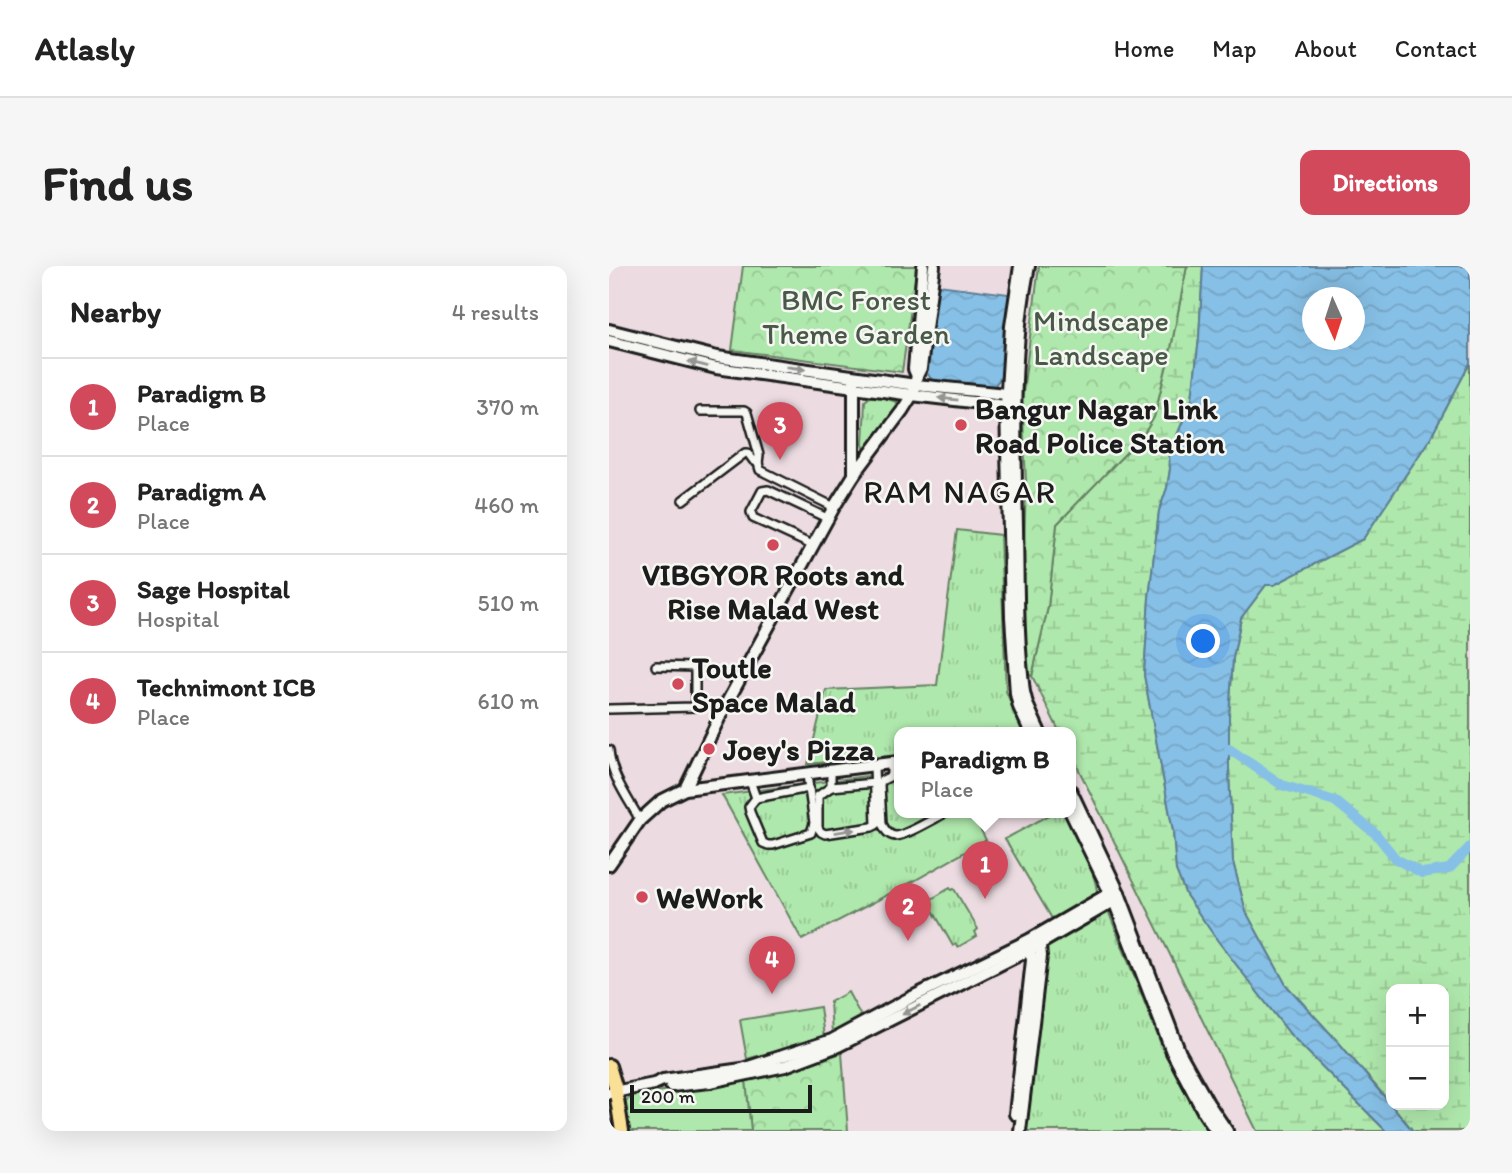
<!DOCTYPE html>
<html lang="en">
<head>
<meta charset="utf-8">
<style>
	body { margin:0; font-family:Itim,sans-serif; background:#f6f6f6; color:#222 }
	.controls { position:absolute; right:21px; bottom:21px; display:grid; overflow:hidden; border-radius:14px; box-shadow:0 7px 28px #0002 }
	.controls button { width:63px; height:63px; display:grid; place-items:center; padding:0; border:0; border-bottom:2px solid #e0e0e0; background:#fff; color:#222; font:35px sans-serif }
	.compass { position:absolute; left:693px; top:21px; width:63px; height:63px; border-radius:50%; background:#fff; box-shadow:0 7px 28px #0002; rotate:177deg }
	.scale { position:absolute; left:21px; bottom:18px; width:182px; box-sizing:border-box; padding-left:7px; border:4px solid #1c1c1c; border-top:0; font-size:19px; line-height:24px; white-space:nowrap; color:#1c1c1c; -webkit-text-stroke:5px #f6f6f2; paint-order:stroke }
	.you { position:absolute; left:595px; top:376px; width:24px; height:24px; margin:-18px; border:5px solid #fff; border-radius:50%; background:#1a73e8; box-shadow:0 0 0 10px #1a73e833 }
	.badge { display:grid; place-items:center; width:46px; height:46px; border-radius:50%; background:#d1495b; color:#fff; font-size:23px; font-weight:700 }
	.pin { position:absolute; translate:-50% -58px; filter:drop-shadow(0 2px 4px #0008) }
	.pin::after { content:''; position:absolute; top:37px; width:24px; height:21px; background:inherit; clip-path:polygon(0 0,100% 0,50% 100%) }
	.popup { position:absolute; left:285px; top:461px; width:182px; height:91px; box-sizing:border-box; display:grid; place-content:center; border-radius:14px; background:#fff; filter:drop-shadow(0 2px 5px #0005); font-size:23px; white-space:nowrap; color:#767676 }
	.popup b { font-size:26px; color:#222 }
	.popup::after { content:''; position:absolute; left:50%; top:100%; margin-left:-14px; border:14px solid transparent; border-top-color:#fff }
	.list { margin:0; padding:0; list-style:none }
	h2 { display:flex; justify-content:space-between; align-items:center; height:91px; margin:0; padding:0 28px; font-size:30px }
	h2 small { font-size:23px; font-weight:400; color:#767676 }
	.list li { display:grid; grid-template-columns:46px 1fr auto; gap:21px; align-items:center; box-sizing:border-box; height:98px; padding:0 28px; border-top:2px solid #e0e0e0 }
	.list b { display:block; font-size:26px; white-space:nowrap }
	.list p { margin:0; font-size:23px; white-space:nowrap; color:#767676 }
	.list em { font-size:23px; font-style:normal; color:#767676 }
	.map { position:relative; flex:none; width:861px; height:865px; overflow:hidden; border-radius:14px }
	header { display:flex; align-items:center; gap:42px; box-sizing:border-box; height:98px; padding:0 35px; background:#fff; border-bottom:2px solid #e0e0e0 }
	header strong { font-size:33px }
	nav { display:flex; gap:38px; margin-inline-start:auto; font-size:24px }
	.intro { display:flex; align-items:center; justify-content:space-between; box-sizing:border-box; height:168px; padding:0 42px }
	h1 { margin:0; font-size:49px }
	.button { padding:18px 32px; border-radius:14px; background:#d1495b; color:#fff; font-size:24px; font-weight:700 }
	main { display:flex; gap:42px; padding:0 42px }
	aside { flex:1; background:#fff; border-radius:14px; box-shadow:0 7px 28px #0002 }
	.map>svg:first-child { display:block }
</style>
</head>
<body>
<header>
<strong>Atlasly</strong>
<nav><a>Home</a><a>Map</a><a>About</a><a>Contact</a></nav>
</header>
<div class="intro"><h1>Find us</h1><a class="button">Directions</a></div>
<main>
<aside>
<h2>Nearby<small>4 results</small></h2>
<ul class="list">
<li><span class="badge">1</span><div><b>Paradigm B</b><p>Place</p></div><em>370 m</em></li>
<li><span class="badge">2</span><div><b>Paradigm A</b><p>Place</p></div><em>460 m</em></li>
<li><span class="badge">3</span><div><b>Sage Hospital</b><p>Hospital</p></div><em>510 m</em></li>
<li><span class="badge">4</span><div><b>Technimont ICB</b><p>Place</p></div><em>610 m</em></li>
</ul>
</aside>
<div class="map">
<svg width="861" height="865" viewBox="0 0 861 865">
	<defs>
		<pattern id="grass-tufts" width="24" height="20" patternUnits="userSpaceOnUse" patternTransform="scale(1.75)"><rect width="24" height="20" fill="#afe8ac"/><path d="M3 7l-1-3M5 7V3M7 7l1-3M15 17l-1-3M17 17v-4M19 17l1-3" fill="none" stroke="#96c693"/></pattern>
		<pattern id="wetland-marsh" width="20" height="14" patternUnits="userSpaceOnUse" patternTransform="scale(1.75)"><rect width="20" height="14" fill="#afe8ac"/><path d="M1 5h8M5 5V1M11 12h8M15 12V8" fill="none" stroke="#96c693"/></pattern>
		<pattern id="park-crowns" width="20" height="18" patternUnits="userSpaceOnUse" patternTransform="scale(1.75)"><rect width="20" height="18" fill="#afe8ac"/><path d="M2 6a3 3 0 1 1 6 0M12 15a3 3 0 1 1 6 0" fill="none" stroke="#96c693"/></pattern>
		<pattern id="water-waves" width="16" height="10" patternUnits="userSpaceOnUse" patternTransform="scale(1.75)"><rect width="16" height="10" fill="#87c0e6"/><path d="M0 5q4-4 8 0t8 0" fill="none" stroke="#74a4c5"/></pattern>
	</defs>
	<rect width="100%" height="100%" fill="#ecdce2"/>
	<filter id="ink" filterUnits="userSpaceOnUse"><feTurbulence type="fractalNoise" baseFrequency=".0143" numOctaves="2"/><feDisplacementMap in="SourceGraphic" scale="14" xChannelSelector="R" yChannelSelector="G"/><feConvolveMatrix kernelMatrix="1 2 1 2 8 2 1 2 1" color-interpolation-filters="sRGB"/></filter>
	<g filter="url(#ink)">
		<g fill="url(#grass-tufts)" stroke="#668264" stroke-width="2">
			<polygon points="269,130 288,136 288,143 261,184 256,185 254,178 256,135 261,131"/>
			<polygon points="348,264 391,269 397,425 414,467 290,467 290,489 199,498 217,424 328,419"/>
			<polygon points="290,506 290,547 363,547 377,574 303,616 193,674 113,529"/>
			<path d="M 444,547 L 455,547 C 464,567 490,611 488,630 L 445,656 L 396,573 Z"/>
			<polygon points="341,622 342,624 345,623 369,663 366,666 368,670 349,681 347,678 344,680 322,641 324,638 321,634"/>
			<polygon points="498,642 556,788 600,865 415,865 436,679"/>
			<polygon points="239,726 253,752 223,767 221,736"/>
			<polygon points="211,741 215,771 138,793 131,754"/>
		</g>
		<g fill="url(#wetland-marsh)" stroke="#668264" stroke-width="2">
			<polygon points="578,0 594,0 590,72 583,133 560,189 561,203 558,222 550,245 540,332 535,409 564,565 567,604 577,629 609,675 681,768 777,865 648,865 462,488 462,467 451,467 423,410 439,341 448,258 535,168 545,151 562,82"/>
			<polygon points="861,97 861,865 804,865 783,839 835,839 835,723 782,723 782,838 731,778 677,719 637,646 624,596 620,506 620,450 624,392 632,352 657,319 665,319 754,273 822,171"/>
		</g>
		<g fill="url(#park-crowns)" stroke="#668264" stroke-width="2">
			<polygon points="134,0 308,0 293,106 123,84"/>
			<polygon points="430,0 578,0 562,82 545,151 535,168 448,258 439,341 423,410 416,407 414,311 417,216 414,153 411,150"/>
			<polygon points="233,787 239,865 142,865 137,815 165,809"/>
		</g>
		<polygon fill="#afe8ac" stroke="#668264" stroke-width="2" points="137,815 142,865 21,865 16,835 28,828"/>
		<g fill="url(#water-waves)" stroke="#5c7e95" stroke-width="2" fill-rule="evenodd">
			<path d="M 594,0 L 861,0 L 861,97 L 822,171 L 754,273 L 665,319 L 657,319 L 632,352 L 624,392 L 620,450 L 620,506 L 624,596 L 637,646 L 677,719 L 731,778 L 804,865 L 777,865 L 681,768 L 609,675 L 577,629 L 567,604 L 564,565 L 535,409 L 540,332 L 550,245 L 558,222 L 561,203 L 560,189 L 583,133 L 590,72 ZM 704,32 L 746,32 L 746,74 L 704,74 Z"/>
			<polygon points="329,19 400,28 395,76 393,109 385,121 376,121 323,114 318,107 317,102"/>
		</g>
		<g fill="none" stroke-linecap="round" stroke-linejoin="round">
			<polyline stroke="#87c0e6" stroke-width="10" points="620,483 673,519 726,535 767,568 787,593 813,607 840,603 861,581"/>
			<defs>
				<g id="street">
					<polyline points="91,145 135,145 138,147 150,189 149,197 151,204 225,241"/>
					<polyline points="74,234 136,187 139,187 144,194 149,197"/>
					<polyline points="205,280 144,252 142,246 153,225 159,224 220,253"/>
					<polyline points="0,443 86,441 86,401 47,400"/>
					<path d="M 0,484 C 2,510 18,531 31,554"/>
					<path d="M 282,497 L 282,510 L 272,515 L 271,519 L 273,558 C 276,564 279,569 286,570 C 294,571 326,552 336,547"/>
					<polyline points="222,506 222,521 209,530 209,562 212,566 216,568 263,561 267,559 265,500"/>
					<polyline points="141,515 147,532 140,541 141,546 154,577 159,579 164,579 202,567 205,557 198,509"/>
					<polyline points="222,521 266,517"/>
					<polyline points="147,532 200,522"/>
				</g>
				<g id="secondary">
					<polyline points="411,0 402,60 397,140 402,351 407,428 410,441 422,467"/>
					<path d="M 420,0 C 402,86 406,174 408,261 C 409,316 408,371 415,426 L 418,438 L 431,467"/>
					<polyline points="0,64 108,91 307,119 397,128 402,133"/>
					<polyline points="0,75 107,102 303,129 397,140 403,137"/>
					<polyline points="308,110 305,103 314,0"/>
					<polyline points="245,209 245,116"/>
					<polyline points="76,523 115,442 225,241 245,209 293,145 303,129 308,110 312,102 325,0"/>
					<polyline points="462,525 510,627 571,787 599,837 618,865"/>
					<polyline points="462,547 505,635 563,786 595,847 607,865"/>
					<polyline points="0,599 31,554 52,535 76,523 290,496"/>
					<polyline points="62,820 101,816 176,800 229,780 422,683 505,635 510,627"/>
					<polyline points="0,827 45,818 54,814 133,803 223,774 301,732 420,674 501,627 510,627"/>
					<polyline points="406,848 423,694 420,677"/>
					<polyline points="411,865 432,690 430,671"/>
				</g>
				<polyline id="primary" points="0,800 6,820 13,865"/>
			</defs>
			<use href="#street" stroke="#1c1c1c" stroke-width="12"/>
			<use href="#secondary" stroke="#1c1c1c" stroke-width="16"/>
			<use href="#primary" stroke="#1c1c1c" stroke-width="18"/>
			<use href="#street" stroke="#f6f6f2" stroke-width="7"/>
			<use href="#secondary" stroke="#f6f6f2" stroke-width="10"/>
			<use href="#primary" stroke="#fadf96" stroke-width="12"/>
			<defs>
				<polyline id="rail" points="0,863 0,865"/>
			</defs>
			<use href="#rail" stroke="#1c1c1c" stroke-width="4.5"/>
			<use href="#rail" stroke="#f6f6f2" stroke-width="2" stroke-dasharray="5" stroke-linecap="butt"/>
		</g>
		<defs><path id="oneway-solid" d="M-6-.8H1V-3.2L6.5 0L1 3.2V.8H-6Z" transform="scale(1.75)"/></defs>
		<g fill="#949492">
			<use href="#oneway-solid" transform="translate(89 98) rotate(-166)"/>
			<use href="#oneway-solid" transform="translate(187 102) rotate(8)"/>
			<use href="#oneway-solid" transform="translate(339 133) rotate(-174)"/>
			<use href="#oneway-solid" transform="translate(236 565) rotate(-9)"/>
			<use href="#oneway-solid" transform="translate(302 744) rotate(153)"/>
		</g>
	</g>
	<g fill="#d1495b" stroke="#f6f6f2" stroke-width="2.5">
		<circle cx="352" cy="159" r="7"/>
		<circle cx="164" cy="279" r="7"/>
		<circle cx="69" cy="418" r="7"/>
		<circle cx="100" cy="483" r="7"/>
		<circle cx="33" cy="631" r="7"/>
	</g>
	<g text-anchor="middle" dominant-baseline="central" stroke-width="5" stroke-linejoin="round" paint-order="stroke">
		<g font-size="30" fill="#485947" stroke="#f6f6f2">
			<text x="247" y="33">BMC Forest<tspan x="247" dy="34">Theme Garden</tspan></text>
			<text x="492" y="54">Mindscape<tspan x="492" dy="34">Landscape</tspan></text>
		</g>
		<g font-size="30" font-weight="bold" fill="#1c1c1c" stroke="#f6f6f2" text-anchor="start">
			<text x="366" y="142">Bangur Nagar Link<tspan x="366" dy="34">Road Police Station</tspan></text>
			<text x="164" y="308" text-anchor="middle">VIBGYOR Roots and<tspan x="164" dy="34">Rise Malad West</tspan></text>
			<text x="83" y="401">Toutle<tspan x="83" dy="34">Space Malad</tspan></text>
			<text x="114" y="483">Joey's Pizza</text>
			<text x="47" y="631">WeWork</text>
		</g>
		<g font-size="32" letter-spacing="2" fill="#1c1c1c" stroke="#f6f6f2">
			<text x="351" y="226">RAM NAGAR</text>
		</g>
	</g>
</svg>
<div class="controls">
<button>+</button>
<button>−</button>
</div>
<svg class="compass" viewBox="-18 -18 36 36"><path d="M0-13l5 13h-10z" fill="#e53935"/><path d="M0 13l5-13h-10z" fill="#767676"/></svg>
<div class="scale">200 m</div>
<div class="you"></div>
<div class="pin badge" style="left:376px;top:633px">1</div>
<div class="popup"><b>Paradigm B</b>Place</div>
<div class="pin badge" style="left:299px;top:675px">2</div>
<div class="pin badge" style="left:171px;top:194px">3</div>
<div class="pin badge" style="left:163px;top:728px">4</div>
</div>
</main>
</body>
</html>
